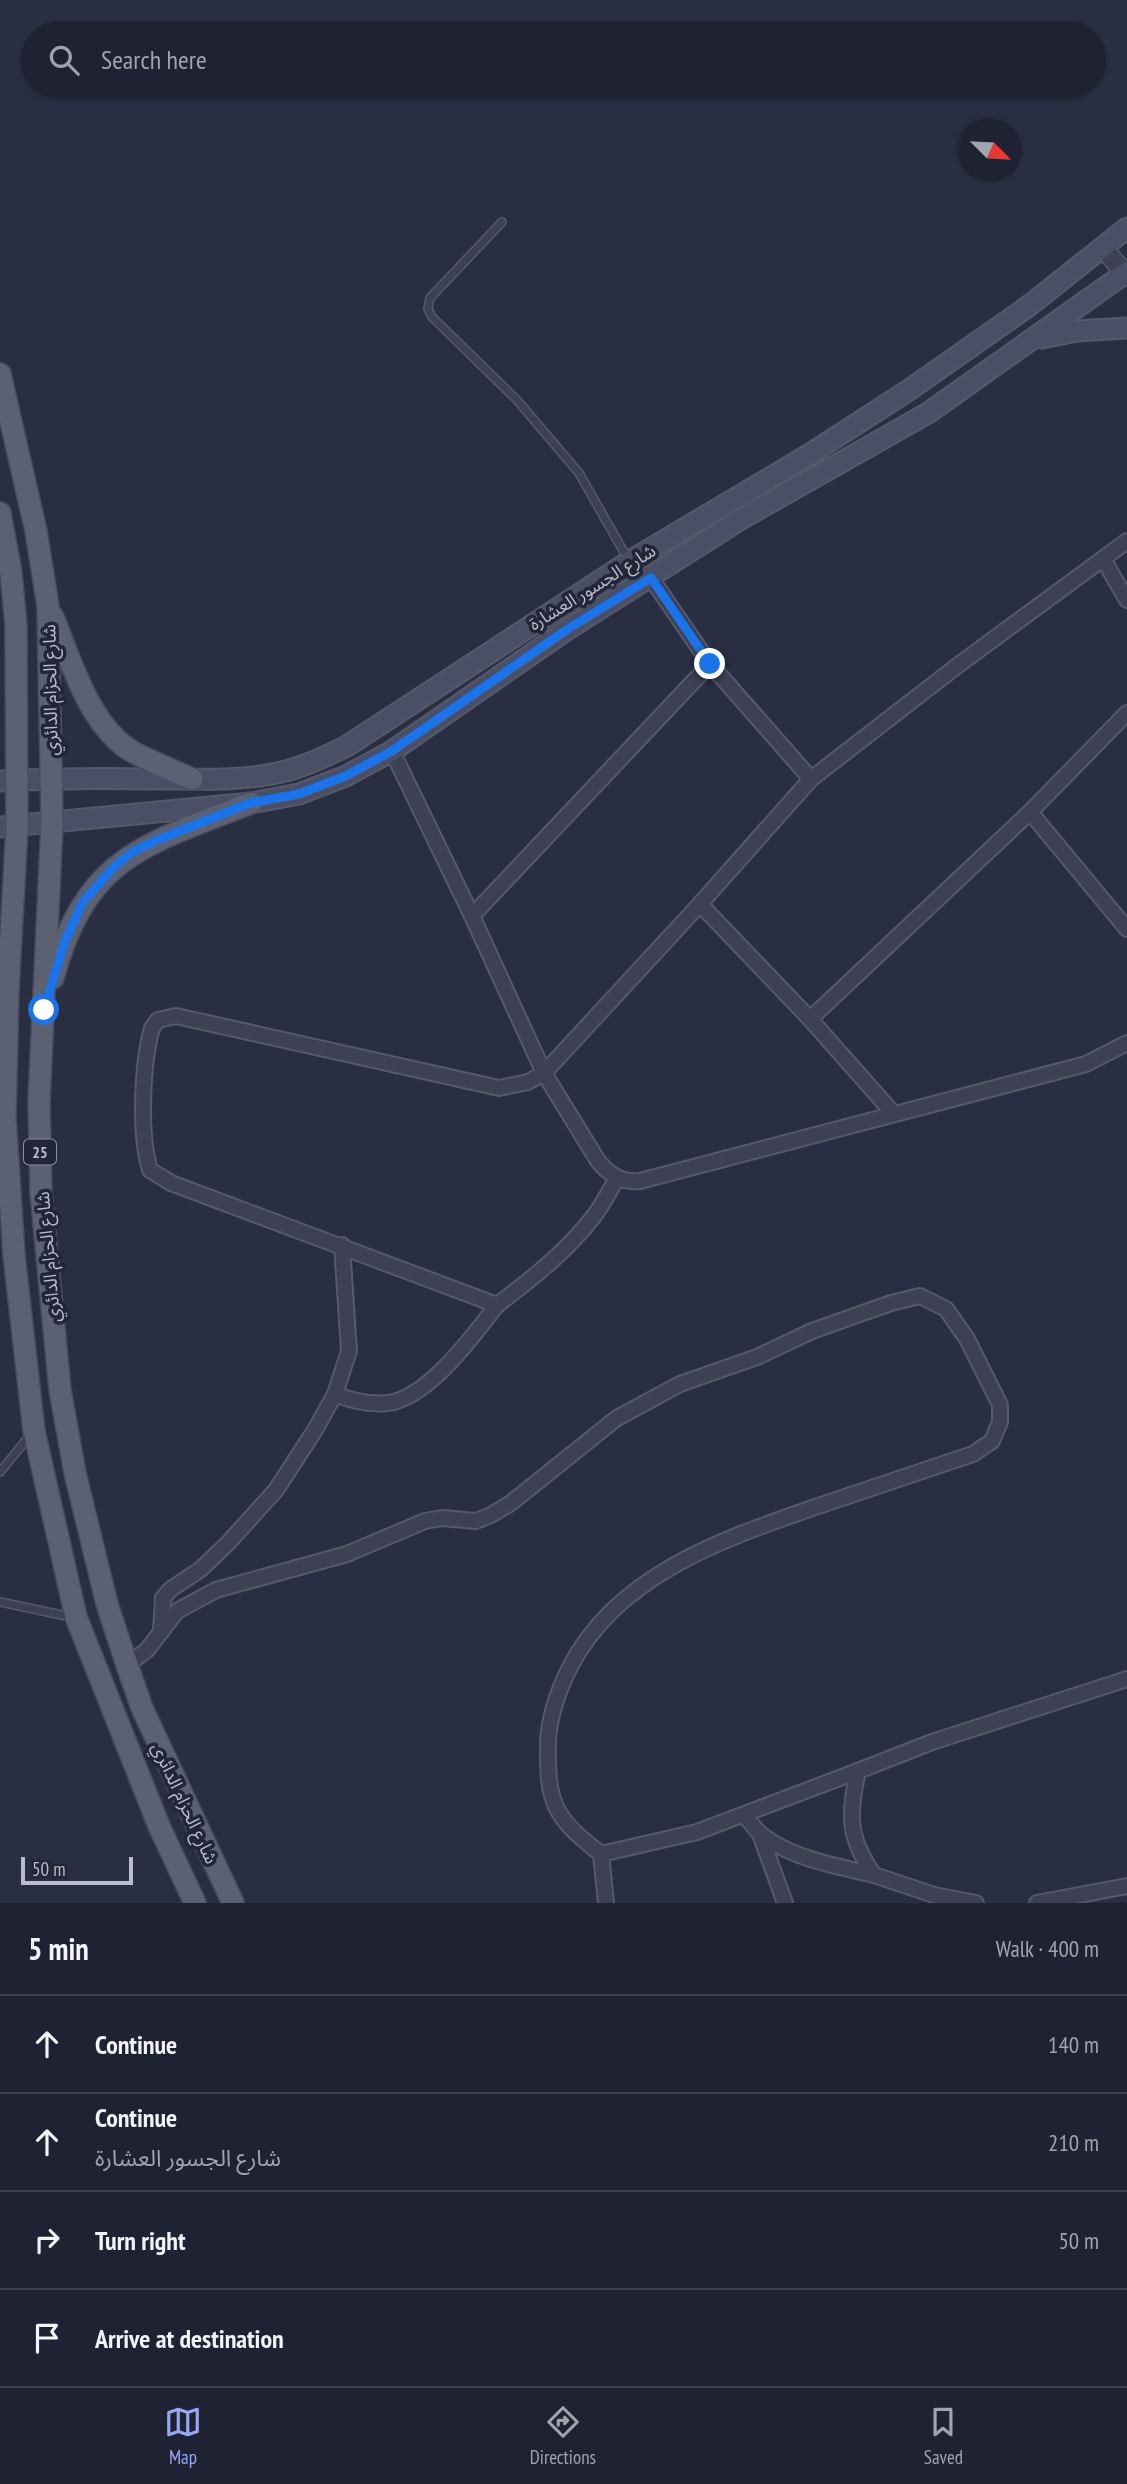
<!DOCTYPE html>
<html lang="en">
<head>
<meta charset="utf-8">
<style>
	body { margin:0; font-family:"PT Sans Narrow","Noto Sans Arabic",sans-serif; background:#2c2f3e; color:#f1f3f6 }
	.compass { position:absolute; left:959px; top:119px; width:63px; height:63px; border-radius:50%; background:#1f2232; box-shadow:0 2px 5px #0004; rotate:114deg }
	.scale { position:absolute; left:21px; bottom:18px; width:112px; box-sizing:border-box; padding-left:7px; border:4px solid #bbbdcc; border-top:0; font-size:19px; line-height:24px; white-space:nowrap; color:#bbbdcc; -webkit-text-stroke:5px #222638; paint-order:stroke }
	.stop { position:absolute; width:21px; height:21px; margin:-16px; border:5px solid #1a73e8; border-radius:50%; background:#fff }
	.stop.end { background:#1a73e8; border-color:#fff; box-shadow:0 2px 7px #0008 }
	.list { margin:0; padding:0; list-style:none }
	h2 { display:flex; justify-content:space-between; align-items:center; height:91px; margin:0; padding:0 28px; font-size:30px }
	h2 small { font-size:23px; font-weight:400; color:#a1a4ac }
	.list li { display:grid; grid-template-columns:46px 1fr auto; gap:21px; align-items:center; box-sizing:border-box; height:98px; padding:0 28px; border-top:2px solid #3c3f4d }
	.list b { display:block; font-size:26px; white-space:nowrap }
	.list p { margin:0; font-size:23px; white-space:nowrap; color:#a1a4ac }
	.list em { font-size:23px; font-style:normal; color:#a1a4ac }
	.icon { flex:none; width:38px; height:38px; fill:none; stroke:currentColor; stroke-width:2; stroke-linecap:round; stroke-linejoin:round }
	.map { position:relative; flex:none; width:1127px; height:1903px; overflow:hidden }
	.search { position:absolute; background:#1f2232; box-shadow:0 2px 5px #0004; left:21px; right:21px; top:21px; height:77px; display:flex; align-items:center; gap:18px; box-sizing:border-box; padding:0 24px; border-radius:38px; color:#a1a4ac; font-size:26px }
	.sheet { height:483px; background:#1f2232 }
	nav { display:flex; justify-content:space-around; align-items:center; box-sizing:border-box; height:98px; border-top:2px solid #3c3f4d; background:#1f2232; font-size:19px; color:#a1a4ac }
	nav a { display:grid; justify-items:center; gap:4px }
	nav .on { color:#98a6f4 }
	.map>svg:first-child { display:block }
</style>
</head>
<body>
<div class="map">
<svg width="1127" height="1903" viewBox="0 0 1127 1903">
	<rect width="100%" height="100%" fill="#292e43"/>
	<g fill="none" stroke-linecap="round" stroke-linejoin="round">
		<defs>
			<g id="service">
				<polyline points="502,222 430,298 428,309 432,317 516,399 579,473 629,561"/>
				<polyline points="0,1472 31,1434"/>
				<polyline points="0,1602 71,1617"/>
			</g>
			<g id="minor">
				<polyline points="1103,559 1127,600"/>
				<polyline points="651,578 710,664 811,779"/>
				<path d="M 392,751 L 472,916 L 544,1073 L 598,1161 C 609,1175 622,1183 640,1181 L 1086,1064 L 1127,1043"/>
				<polyline points="1030,812 1127,929"/>
				<polyline points="700,904 810,1019 893,1113"/>
				<polyline points="472,916 710,664"/>
				<polyline points="810,1019 1030,812 1127,713"/>
				<path d="M 617,1178 C 610,1190 603,1204 594,1216 C 567,1251 533,1278 497,1305 L 171,1183 L 150,1170 C 139,1134 142,1064 152,1028 L 158,1020 L 176,1016 L 499,1088 L 528,1082 L 544,1073 L 700,904 L 811,779 L 957,666 L 1127,541"/>
				<path d="M 335,1394 C 352,1401 369,1405 388,1403 C 428,1398 474,1335 497,1305"/>
				<polyline points="161,1630 163,1598 171,1589 201,1569 228,1543 276,1490 315,1430 335,1394 349,1351 342,1245"/>
				<path d="M 127,1665 L 147,1650 L 177,1611 L 216,1590 L 347,1554 L 425,1521 L 442,1518 L 476,1521 L 491,1515 L 511,1503 L 617,1418 L 680,1384 L 757,1357 L 812,1331 L 891,1303 L 920,1296 L 946,1309 L 967,1339 L 1000,1405 L 1000,1422 L 992,1441 L 973,1454 C 924,1470 876,1487 827,1503 C 732,1536 619,1571 570,1667 C 558,1691 549,1715 548,1742 C 547,1803 553,1817 601,1854 L 606,1903"/>
				<path d="M 744,1815 C 750,1821 755,1830 762,1835 C 793,1859 837,1866 874,1875"/>
				<polyline points="760,1834 785,1903"/>
				<polyline points="601,1854 697,1832 858,1771"/>
				<path d="M 976,1903 L 934,1895 L 874,1875 C 848,1838 848,1815 858,1771 L 932,1742 L 1127,1679"/>
				<polyline points="1037,1903 1127,1886"/>
			</g>
			<polyline id="tertiary" points="1103,248 1127,276"/>
			<g id="secondary">
				<polyline points="1042,338 1077,331 1127,328"/>
				<path d="M 0,781 C 53,778 107,778 160,779 C 198,779 240,781 277,773 C 302,768 324,757 347,746 L 630,561 L 810,454 L 909,390 L 1030,305 L 1127,228"/>
				<polyline points="0,827 251,803 299,794 346,776 392,751 568,629 741,519 928,413 1127,272"/>
			</g>
			<g id="primary">
				<polyline points="0,374 36,531 48,606 52,823 39,1101 41,1193 60,1390 75,1473 107,1604 127,1665 142,1708 233,1903"/>
				<polyline points="0,513 11,573 16,625 17,827 8,989 5,1118 14,1255 34,1431 76,1617 159,1826 195,1903"/>
				<path d="M 53,617 C 71,661 89,726 133,752 C 151,762 173,770 192,779"/>
				<path d="M 53,978 C 86,856 144,845 251,803"/>
			</g>
		</defs>
		<use href="#service" stroke="#56596a" stroke-width="10"/>
		<use href="#minor" stroke="#56596a" stroke-width="18"/>
		<use href="#tertiary" stroke="#56596a" stroke-width="21"/>
		<use href="#secondary" stroke="#56596a" stroke-width="23"/>
		<use href="#primary" stroke="#474a5c" stroke-width="24"/>
		<use href="#service" stroke="#3d4153" stroke-width="7"/>
		<use href="#minor" stroke="#3d4153" stroke-width="14"/>
		<use href="#tertiary" stroke="#3d4153" stroke-width="18"/>
		<use href="#secondary" stroke="#4b4f66" stroke-width="19"/>
		<use href="#primary" stroke="#5b6073" stroke-width="21"/>
	</g>
	<g fill="none" stroke-linecap="round" stroke-linejoin="round">
		<polyline stroke="#1a73e8" stroke-width="9" points="44,1010 65,941 83,902 115,866 133,852 158,840 251,803 299,794 346,776 392,751 568,629 651,578 710,664"/>
	</g>
	<g text-anchor="middle" dominant-baseline="central" stroke-width="7" stroke-linejoin="round" paint-order="stroke">
		<rect fill="#222638" stroke="#8d90a0" stroke-width="2" x="24" y="1139.5" width="32" height="25" rx="5"/>
		<g font-size="16" font-weight="bold" fill="#bbbdcc">
			<text x="40" y="1152">25</text>
		</g>
		<g font-size="18" fill="#bbbdcc" stroke="#222638">
			<text transform="translate(592 587) rotate(-32)">شارع الجسور العشارة</text>
			<text transform="translate(50 690) rotate(-91)">شارع الحزام الدائري</text>
			<text transform="translate(48 1257) rotate(-95)">شارع الحزام الدائري</text>
			<text transform="translate(185 1803) rotate(65)">شارع الحزام الدائري</text>
		</g>
	</g>
</svg>
<svg class="compass" viewBox="-18 -18 36 36"><path d="M0-13l5 13h-10z" fill="#e53935"/><path d="M0 13l5-13h-10z" fill="#a1a4ac"/></svg>
<div class="scale">50 m</div>
<div class="stop" style="left:44px;top:1010px"></div>
<div class="stop end" style="left:710px;top:664px"></div>
<div class="search"><svg class="icon" aria-label="search" viewBox="0 0 24 24"><circle cx="10" cy="10" r="6"/><path d="M15 15l6 6"/></svg>Search here</div>
</div>
<section class="sheet">
<h2>5 min<small>Walk · 400 m</small></h2>
<ul class="list">
<li><svg class="icon" aria-label="ahead" viewBox="0 0 24 24"><path d="M12 20V5M6 11l6-6 6 6"/></svg><div><b>Continue</b></div><em>140 m</em></li>
<li><svg class="icon" aria-label="ahead" viewBox="0 0 24 24"><path d="M12 20V5M6 11l6-6 6 6"/></svg><div><b>Continue</b><p>شارع الجسور العشارة</p></div><em>210 m</em></li>
<li><svg class="icon" aria-label="right" viewBox="0 0 24 24"><path d="M7 20v-9h11M14 6l5 5-5 5"/></svg><div><b>Turn right</b></div><em>50 m</em></li>
<li><svg class="icon" aria-label="arrive" viewBox="0 0 24 24"><path d="M6 21V4h12l-3 4 3 4H6"/></svg><div><b>Arrive at destination</b></div></li>
</ul>
</section>
<nav>
<a class="on"><svg class="icon" aria-label="map" viewBox="0 0 24 24"><path d="M3 6l6-2 6 2 6-2v14l-6 2-6-2-6 2zM9 4v14M15 6v14"/></svg>Map</a>
<a><svg class="icon" aria-label="directions" viewBox="0 0 24 24"><path d="M12 3l9 9-9 9-9-9zM9 14v-3h6M13 9l2 2-2 2"/></svg>Directions</a>
<a><svg class="icon" aria-label="saved" viewBox="0 0 24 24"><path d="M7 4h10v16l-5-4-5 4z"/></svg>Saved</a>
</nav>
</body>
</html>
